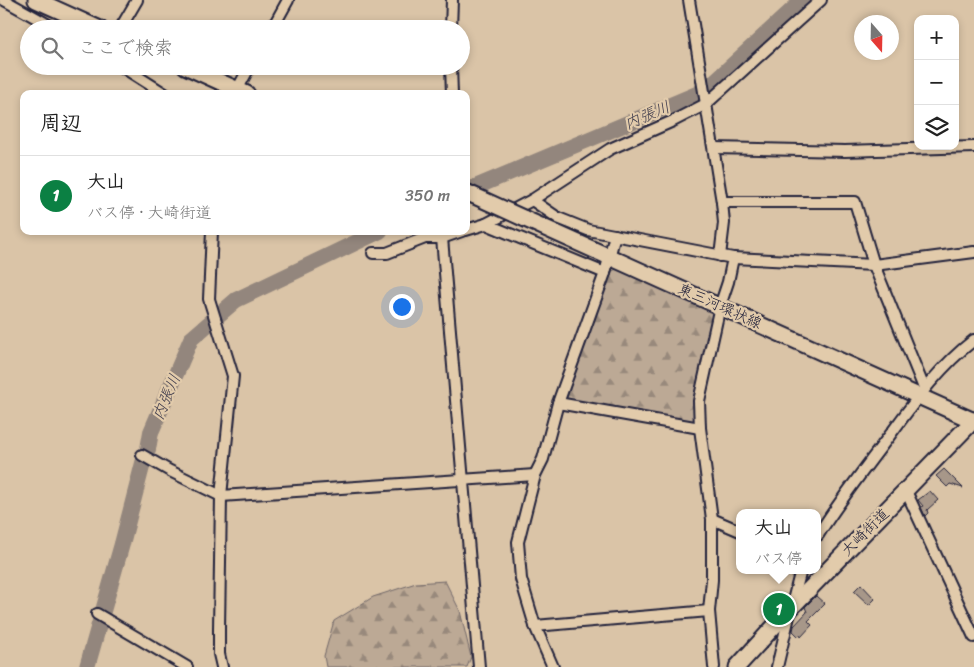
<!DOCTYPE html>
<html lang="ja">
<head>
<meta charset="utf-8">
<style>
	body { margin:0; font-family:Sriracha,"Klee One",sans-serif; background:#f2f2f2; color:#222 }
	.controls { position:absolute; right:15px; top:15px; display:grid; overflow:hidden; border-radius:10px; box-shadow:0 2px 8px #0003 }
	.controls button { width:45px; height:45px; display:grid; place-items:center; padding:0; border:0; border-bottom:1px solid #e0e0e0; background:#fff; color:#222; font:25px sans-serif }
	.compass { position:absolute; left:854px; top:15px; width:45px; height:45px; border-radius:50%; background:#fff; box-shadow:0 2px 8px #0003; rotate:160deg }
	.you { position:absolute; left:401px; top:306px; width:18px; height:18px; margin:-12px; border:4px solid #fff; border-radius:50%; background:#1a73e8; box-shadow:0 0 0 8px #1a73e833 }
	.badge { display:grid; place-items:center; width:32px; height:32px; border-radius:50%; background:#0b8043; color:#fff; font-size:16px; font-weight:700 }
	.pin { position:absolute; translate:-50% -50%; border:2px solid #fff; box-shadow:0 1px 5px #0006 }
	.popup { position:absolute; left:736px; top:509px; width:85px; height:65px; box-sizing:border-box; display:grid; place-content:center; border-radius:10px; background:#fff; filter:drop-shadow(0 1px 4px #0005); font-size:16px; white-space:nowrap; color:#767676 }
	.popup b { font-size:19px; color:#222 }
	.popup::after { content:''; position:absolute; left:50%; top:100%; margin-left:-10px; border:10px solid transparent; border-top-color:#fff }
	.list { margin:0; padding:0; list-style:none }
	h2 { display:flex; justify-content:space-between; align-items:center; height:65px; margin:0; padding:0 20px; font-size:21px }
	h2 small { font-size:16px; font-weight:400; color:#767676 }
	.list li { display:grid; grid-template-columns:32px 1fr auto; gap:15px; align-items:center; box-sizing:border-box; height:80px; padding:0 20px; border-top:1px solid #e0e0e0 }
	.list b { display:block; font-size:19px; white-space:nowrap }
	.list p { margin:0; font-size:16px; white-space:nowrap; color:#767676 }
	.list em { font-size:16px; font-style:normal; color:#767676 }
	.icon { flex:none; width:28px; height:28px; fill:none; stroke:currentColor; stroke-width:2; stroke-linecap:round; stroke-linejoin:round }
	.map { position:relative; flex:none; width:974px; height:667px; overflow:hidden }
	.search { position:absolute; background:#fff; box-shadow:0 2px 8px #0003; left:20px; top:20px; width:450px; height:55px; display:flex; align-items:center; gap:12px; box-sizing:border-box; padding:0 18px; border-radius:28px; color:#767676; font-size:19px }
	.panel { position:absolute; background:#fff; box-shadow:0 2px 8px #0003; left:20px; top:90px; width:450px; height:145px; border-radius:10px }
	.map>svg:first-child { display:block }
</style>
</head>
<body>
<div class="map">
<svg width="974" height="667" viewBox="0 0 974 667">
	<defs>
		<pattern id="forest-firs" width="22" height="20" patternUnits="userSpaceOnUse" patternTransform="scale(1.25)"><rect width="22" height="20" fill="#bca995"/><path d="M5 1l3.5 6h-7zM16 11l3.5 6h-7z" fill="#98897b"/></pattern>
	</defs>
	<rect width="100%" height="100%" fill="#dac4a7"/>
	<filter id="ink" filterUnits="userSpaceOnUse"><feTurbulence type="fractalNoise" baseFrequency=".02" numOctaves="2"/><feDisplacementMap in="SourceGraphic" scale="10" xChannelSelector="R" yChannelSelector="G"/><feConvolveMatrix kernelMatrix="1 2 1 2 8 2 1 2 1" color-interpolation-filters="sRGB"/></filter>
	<g filter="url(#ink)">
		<g fill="url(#forest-firs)" stroke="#6f6668">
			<polygon points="617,269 715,313 695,399 694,422 564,400 607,273"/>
			<polygon points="445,581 460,611 471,657 467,667 326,667 324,656 334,621 373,597 416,583"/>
		</g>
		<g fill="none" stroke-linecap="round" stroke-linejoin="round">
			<g stroke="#93867d" stroke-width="16">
				<polyline points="466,191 697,94 712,84 803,0"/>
				<polyline points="87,667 122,544 143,463 148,449 151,432 191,339 236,300 380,231"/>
			</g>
		</g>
		<g fill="#a79789" stroke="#22223b">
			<polygon points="944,469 963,488 950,484 947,487 936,476"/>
			<polygon points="930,491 938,500 927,510 928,513 925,516 921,507 923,506 918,500"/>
			<polygon points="861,584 875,599 869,605 854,591"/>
			<polygon points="816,596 825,604 808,621 812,625 801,637 800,635 798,636 793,631 794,626 807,612 805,607"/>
		</g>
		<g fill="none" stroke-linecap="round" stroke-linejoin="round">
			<defs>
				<g id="street">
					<polyline points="4,0 56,29"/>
					<polyline points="689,0 722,202 724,223 720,256"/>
					<polyline points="120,29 137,0"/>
					<polyline points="272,29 288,0"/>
					<polyline points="451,29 452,0"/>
					<polyline points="121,66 165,94"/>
					<polyline points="451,66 452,94"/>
					<polyline points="237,90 250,66"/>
					<polyline points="714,148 845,151 974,147"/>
					<polyline points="532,200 558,218 588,230 733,258 728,282 720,306 699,401 700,428 712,519 712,580 709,611 714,667"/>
					<polyline points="722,202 855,202 874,265 924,388"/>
					<polyline points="486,224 532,200 610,149 673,121 706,104 821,0"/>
					<polyline points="466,230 486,224 605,273 615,235"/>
					<polyline points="212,231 209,299 233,376 221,496 219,629 219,654 222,667"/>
					<polyline points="442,238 479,667"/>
					<polyline points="373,253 387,253 425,238 442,238 462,231"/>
					<polyline points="733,258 874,265 974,252"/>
					<polyline points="558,403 700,428"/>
					<polyline points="142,455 170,471 221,496 535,475"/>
					<polyline points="906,491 974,637"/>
					<polyline points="712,519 740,531"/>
					<path d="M 818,535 C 840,500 865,468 890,435 C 915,401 940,366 974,340"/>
					<polyline points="97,614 187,667"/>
					<polyline points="535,626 709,611"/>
					<polyline points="553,667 535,626 521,579 518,542 535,475 543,459 558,403 605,273"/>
					<polyline points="777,667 791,608 801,570"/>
				</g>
				<g id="primary">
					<polyline points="36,0 100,29"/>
					<polyline points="185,66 247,94"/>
					<polyline points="523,218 974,421"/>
					<polyline points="737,667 791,608 974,420"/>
				</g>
			</defs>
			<use href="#street" stroke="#22223b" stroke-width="14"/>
			<use href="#primary" stroke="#22223b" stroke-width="19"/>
			<use href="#street" stroke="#e2cbab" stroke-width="10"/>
			<use href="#primary" stroke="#e2cbab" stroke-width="15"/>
			<defs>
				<polyline id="primary-bridge" points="466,192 523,218"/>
			</defs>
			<use href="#primary-bridge" stroke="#22223b" stroke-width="19" stroke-linecap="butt"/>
			<use href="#primary-bridge" stroke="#e2cbab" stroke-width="15"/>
		</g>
	</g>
	<g text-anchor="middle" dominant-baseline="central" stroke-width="4.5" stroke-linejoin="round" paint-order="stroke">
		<g font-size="15" fill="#22223b" stroke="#e2cbab">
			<text transform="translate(720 306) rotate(24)">東三河環状線</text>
			<text transform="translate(865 532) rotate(-45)">大崎街道</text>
		</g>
		<g font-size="16" font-style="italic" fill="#3e3b4c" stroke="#e2cbab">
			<text transform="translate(647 115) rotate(-23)">内張川</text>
			<text transform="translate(166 397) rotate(-67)">内張川</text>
		</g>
	</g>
</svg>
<div class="controls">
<button>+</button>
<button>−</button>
<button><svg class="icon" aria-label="layers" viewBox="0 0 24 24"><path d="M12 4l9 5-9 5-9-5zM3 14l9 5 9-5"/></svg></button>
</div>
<svg class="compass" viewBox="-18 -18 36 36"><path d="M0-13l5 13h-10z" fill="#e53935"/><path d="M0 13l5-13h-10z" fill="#767676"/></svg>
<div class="you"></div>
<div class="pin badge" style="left:779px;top:609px">1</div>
<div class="popup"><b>大山</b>バス停</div>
<div class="search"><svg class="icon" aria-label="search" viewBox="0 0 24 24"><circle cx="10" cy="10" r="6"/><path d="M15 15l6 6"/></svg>ここで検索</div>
<section class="panel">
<h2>周辺<small></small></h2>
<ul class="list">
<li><span class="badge">1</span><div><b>大山</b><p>バス停 · 大崎街道</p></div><em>350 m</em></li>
</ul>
</section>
</div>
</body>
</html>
